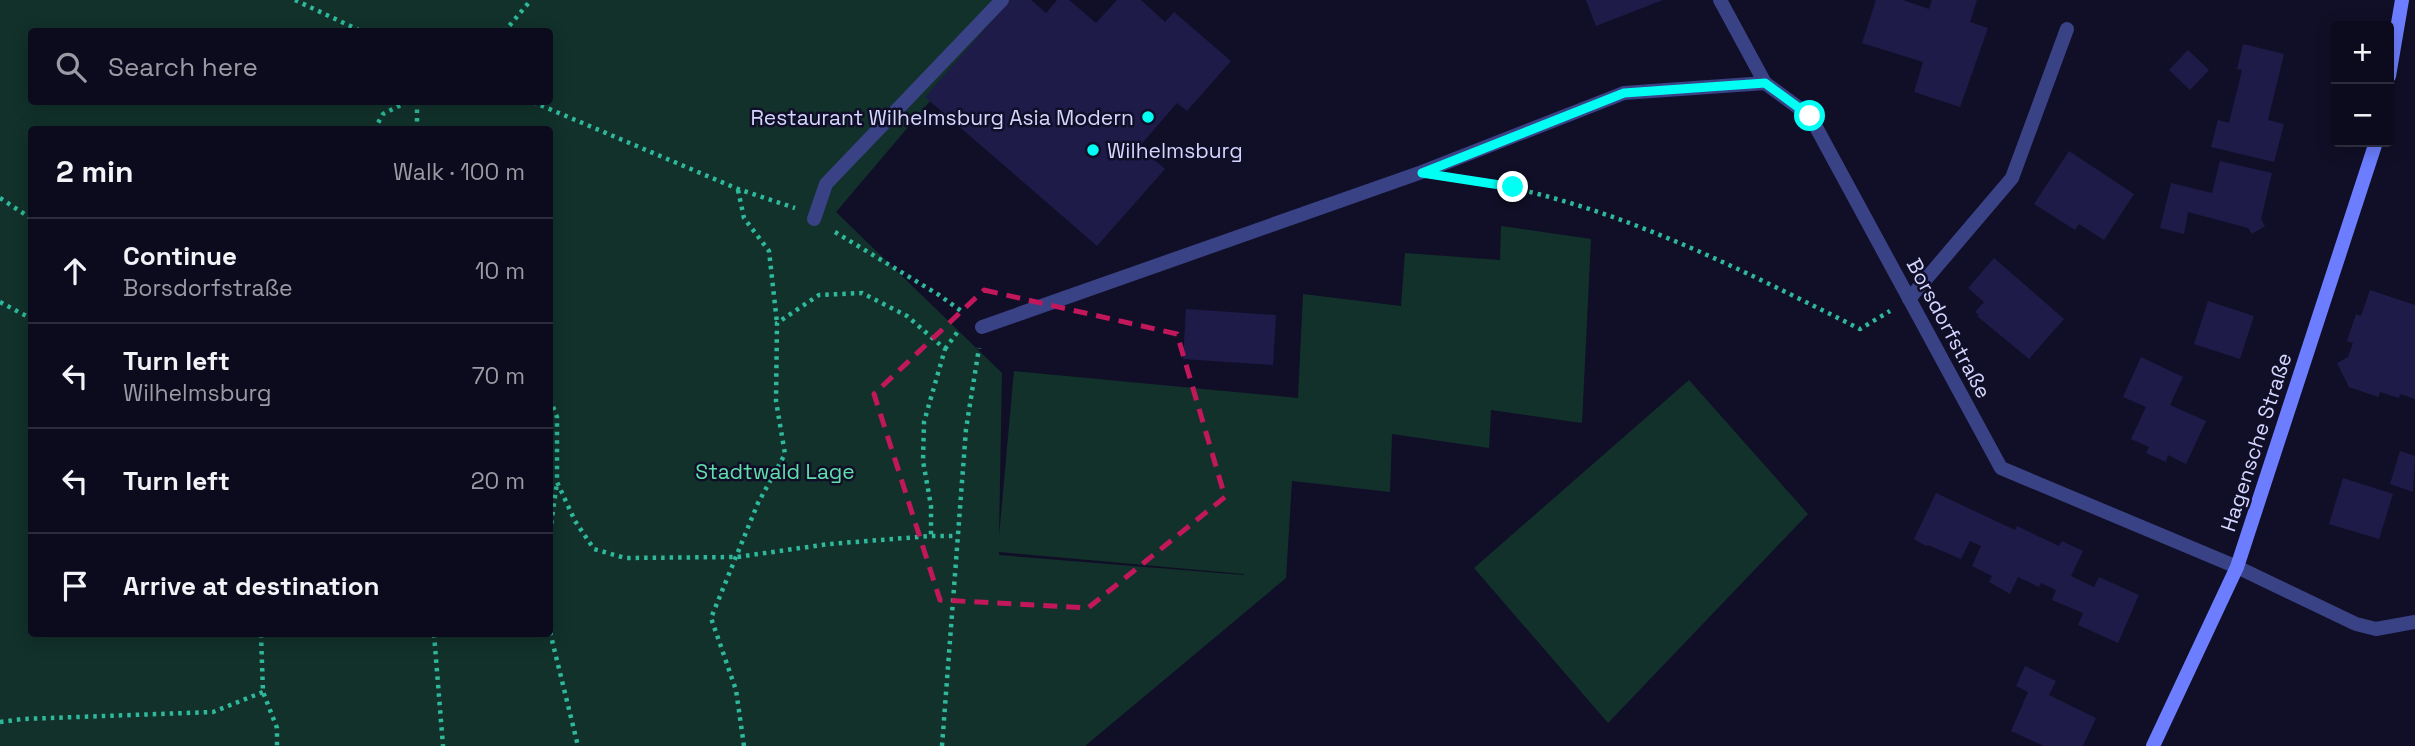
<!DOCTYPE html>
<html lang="en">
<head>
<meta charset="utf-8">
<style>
	body { margin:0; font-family:"Space Grotesk",sans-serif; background:#1a192a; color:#f1f3f6 }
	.controls { position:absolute; right:21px; top:21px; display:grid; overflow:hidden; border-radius:7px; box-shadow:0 4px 18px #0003 }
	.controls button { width:63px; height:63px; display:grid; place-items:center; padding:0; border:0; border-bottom:2px solid #2c2b3b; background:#0c0b1d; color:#f1f3f6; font:35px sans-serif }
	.stop { position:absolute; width:21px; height:21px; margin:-16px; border:5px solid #01fff3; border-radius:50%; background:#fff }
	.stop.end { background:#01fff3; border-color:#fff; box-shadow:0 2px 7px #0008 }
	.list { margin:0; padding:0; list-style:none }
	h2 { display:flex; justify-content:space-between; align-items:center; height:91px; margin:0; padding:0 28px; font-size:30px }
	h2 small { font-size:23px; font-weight:400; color:#9a9ba4 }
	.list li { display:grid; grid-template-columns:46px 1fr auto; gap:21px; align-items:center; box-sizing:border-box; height:105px; padding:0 28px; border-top:2px solid #2c2b3b }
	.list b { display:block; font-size:26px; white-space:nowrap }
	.list p { margin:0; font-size:23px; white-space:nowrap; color:#9a9ba4 }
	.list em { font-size:23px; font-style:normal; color:#9a9ba4 }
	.icon { flex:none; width:38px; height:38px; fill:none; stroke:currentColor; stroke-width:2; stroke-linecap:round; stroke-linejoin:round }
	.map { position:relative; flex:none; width:2415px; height:746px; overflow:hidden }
	.search { position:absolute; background:#0c0b1d; box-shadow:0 4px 18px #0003; left:28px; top:28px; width:525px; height:77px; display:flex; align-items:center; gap:18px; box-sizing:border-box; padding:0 24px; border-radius:7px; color:#9a9ba4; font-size:26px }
	.panel { position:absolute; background:#0c0b1d; box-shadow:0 4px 18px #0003; left:28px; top:126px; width:525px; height:511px; border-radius:7px }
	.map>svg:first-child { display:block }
</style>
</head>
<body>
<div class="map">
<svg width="2415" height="746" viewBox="0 0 2415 746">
	<rect width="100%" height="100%" fill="#100f27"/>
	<g fill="#12312b" fill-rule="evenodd">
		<path d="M 0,0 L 1016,0 L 836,212 L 1002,373 L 999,536 L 1014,371 L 1298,398 L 1303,294 L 1401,306 L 1405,253 L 1500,260 L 1501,226 L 1591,239 L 1582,423 L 1491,410 L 1489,448 L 1392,434 L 1390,492 L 1292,481 L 1286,578 L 1085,746 L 0,746 ZM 32,32 L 550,32 L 550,102 L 32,102 ZM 32,130 L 550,130 L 550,634 L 32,634 ZM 999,552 L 1244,574 L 1244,575 L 999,555 Z"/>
		<polygon points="1689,380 1808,514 1608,723 1474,568"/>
	</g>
	<g fill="#1e1b48">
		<polygon points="1010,0 1031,0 1046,13 1057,0 1069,0 1096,23 1117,0 1141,0 1165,22 1174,12 1231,61 1187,111 1177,103 1139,147 1165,169 1097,246 925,97"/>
		<polygon points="1586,0 1663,0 1596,26"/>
		<polygon points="1876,0 1903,0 1929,9 1932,0 1977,0 1970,22 1988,28 1960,107 1914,92 1923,62 1862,43"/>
		<polygon points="2243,44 2284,54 2268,120 2284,124 2274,162 2211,147 2218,120 2229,123 2242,70 2237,69"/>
		<polygon points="2188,50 2209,70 2190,90 2169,70"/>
		<polygon points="2069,151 2134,194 2104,240 2079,224 2075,230 2034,204"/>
		<polygon points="2220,161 2272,173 2261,219 2265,226 2252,234 2248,228 2188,212 2184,234 2160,228 2171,183 2212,193"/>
		<polygon points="1994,258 2064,319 2029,359 1977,316 1979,315 1975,312 1984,302 1968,288"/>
		<polygon points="2370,290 2415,305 2415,399 2400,394 2399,398 2380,392 2378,397 2349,387 2337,363 2348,357 2353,343 2347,341 2356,314 2361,316"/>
		<polygon points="2208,301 2254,316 2240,359 2194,344"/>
		<polygon points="1186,309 1276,315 1273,365 1183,359"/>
		<polygon points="2141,357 2183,377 2170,405 2206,421 2186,464 2168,455 2166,462 2146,453 2149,447 2131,439 2146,407 2123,397"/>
		<polygon points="2400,451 2415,456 2413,492 2390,484"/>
		<polygon points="2343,478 2393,494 2379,539 2329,524"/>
		<polygon points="1936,493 2015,530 2017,526 2059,546 2062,541 2083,551 2071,576 2094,587 2099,577 2139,595 2118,643 2078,625 2083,613 2052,600 2056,590 2041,583 2039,587 2018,577 2010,594 1989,582 1992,576 1972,566 1981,546 1970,541 1961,559 1928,545 1926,546 1914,539"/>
		<polygon points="2025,666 2056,681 2049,695 2096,718 2083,746 2044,746 2011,731 2028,692 2016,686"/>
	</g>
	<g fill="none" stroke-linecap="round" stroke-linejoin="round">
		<g stroke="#2fb99c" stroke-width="4.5" stroke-dasharray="3.5 5" stroke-linecap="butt">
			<polyline points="295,0 363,32"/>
			<polyline points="504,32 531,0"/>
			<polyline points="533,102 738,189 795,208"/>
			<polyline points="374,130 383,114 407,102"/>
			<polyline points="417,130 417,102"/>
			<path d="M 1471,180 C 1610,202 1736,267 1860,329 L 1890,311"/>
			<polyline points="738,190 744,218 769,251 777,323"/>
			<polyline points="0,198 32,219"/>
			<polyline points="835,232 939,295 964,313"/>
			<polyline points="0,302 32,319"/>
			<polyline points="945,349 959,330"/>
			<polyline points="550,399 557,417 557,482 575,521 594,549 625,558 737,557 829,544 931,536 957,536"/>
			<polyline points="550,532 557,483"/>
			<polyline points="550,598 550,632 578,746"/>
			<polyline points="261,634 263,692 277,728 277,746"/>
			<polyline points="434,634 443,746"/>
			<polyline points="0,722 23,719 213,712 263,692"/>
			<polyline points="744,746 736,690 711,618 758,503 785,454 776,401 777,323 819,295 862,293 907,316 945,349 924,422 923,461 931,506 931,536"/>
			<polyline points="942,746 966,429 979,348"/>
		</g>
		<polyline stroke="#3a4286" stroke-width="14" points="814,219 826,184 1002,0"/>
		<g stroke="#3a4286" stroke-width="14">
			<polyline points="1720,0 1765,83 1810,116 2001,468 2237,567 2356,624 2376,629 2415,622"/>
			<polyline points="1909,299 2012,178 2067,29"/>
			<polyline points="982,327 1422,172 1624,93 1765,83"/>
		</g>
		<g stroke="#6c7eff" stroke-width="14">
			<polyline points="2389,76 2402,0"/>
			<polyline points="2153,746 2237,567 2376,142"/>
		</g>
	</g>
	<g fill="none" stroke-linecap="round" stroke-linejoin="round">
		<polyline stroke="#01fff3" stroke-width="9" points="1513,187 1422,173 1624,93 1765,83 1810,116"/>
	</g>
	<path fill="none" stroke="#c2185b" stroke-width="5" stroke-dasharray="14 9" stroke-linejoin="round" d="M 984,290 L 1177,334 L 1225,497 L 1088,608 L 940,600 L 874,394 Z"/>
	<g fill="#01fff3" stroke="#100f27" stroke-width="2.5">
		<circle cx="1148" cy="117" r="7"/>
		<circle cx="1093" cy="150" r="7"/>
	</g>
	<g text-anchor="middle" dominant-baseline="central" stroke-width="5" stroke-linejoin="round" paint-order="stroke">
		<g font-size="21" fill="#d5d6ff" stroke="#100f27" text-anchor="end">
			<text x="1134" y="117">Restaurant Wilhelmsburg Asia Modern</text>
			<text x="1107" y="150" text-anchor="start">Wilhelmsburg</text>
		</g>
		<g font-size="21" fill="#d5d6ff" stroke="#100f27">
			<text transform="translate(1949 328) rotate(62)">Borsdorfstraße</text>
			<text transform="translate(2256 442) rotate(-72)">Hagensche Straße</text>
		</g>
		<g font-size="21" fill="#60e0ad" stroke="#100f27">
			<text x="775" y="471">Stadtwald Lage</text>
		</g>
	</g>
</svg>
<div class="controls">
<button>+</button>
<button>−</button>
</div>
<div class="stop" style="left:1810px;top:116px"></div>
<div class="stop end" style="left:1513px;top:187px"></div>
<div class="search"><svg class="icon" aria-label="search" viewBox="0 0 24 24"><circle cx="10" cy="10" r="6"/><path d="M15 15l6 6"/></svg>Search here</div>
<section class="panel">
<h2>2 min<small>Walk · 100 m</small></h2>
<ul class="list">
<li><svg class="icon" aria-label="ahead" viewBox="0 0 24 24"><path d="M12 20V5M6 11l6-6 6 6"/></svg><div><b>Continue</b><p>Borsdorfstraße</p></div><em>10 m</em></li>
<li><svg class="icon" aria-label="left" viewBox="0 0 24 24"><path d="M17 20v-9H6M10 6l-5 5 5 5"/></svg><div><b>Turn left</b><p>Wilhelmsburg</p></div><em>70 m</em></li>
<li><svg class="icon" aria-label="left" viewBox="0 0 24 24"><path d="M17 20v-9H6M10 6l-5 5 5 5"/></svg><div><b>Turn left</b></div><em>20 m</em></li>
<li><svg class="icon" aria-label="arrive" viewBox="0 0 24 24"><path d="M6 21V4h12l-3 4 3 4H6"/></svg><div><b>Arrive at destination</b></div></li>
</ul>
</section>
</div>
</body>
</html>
